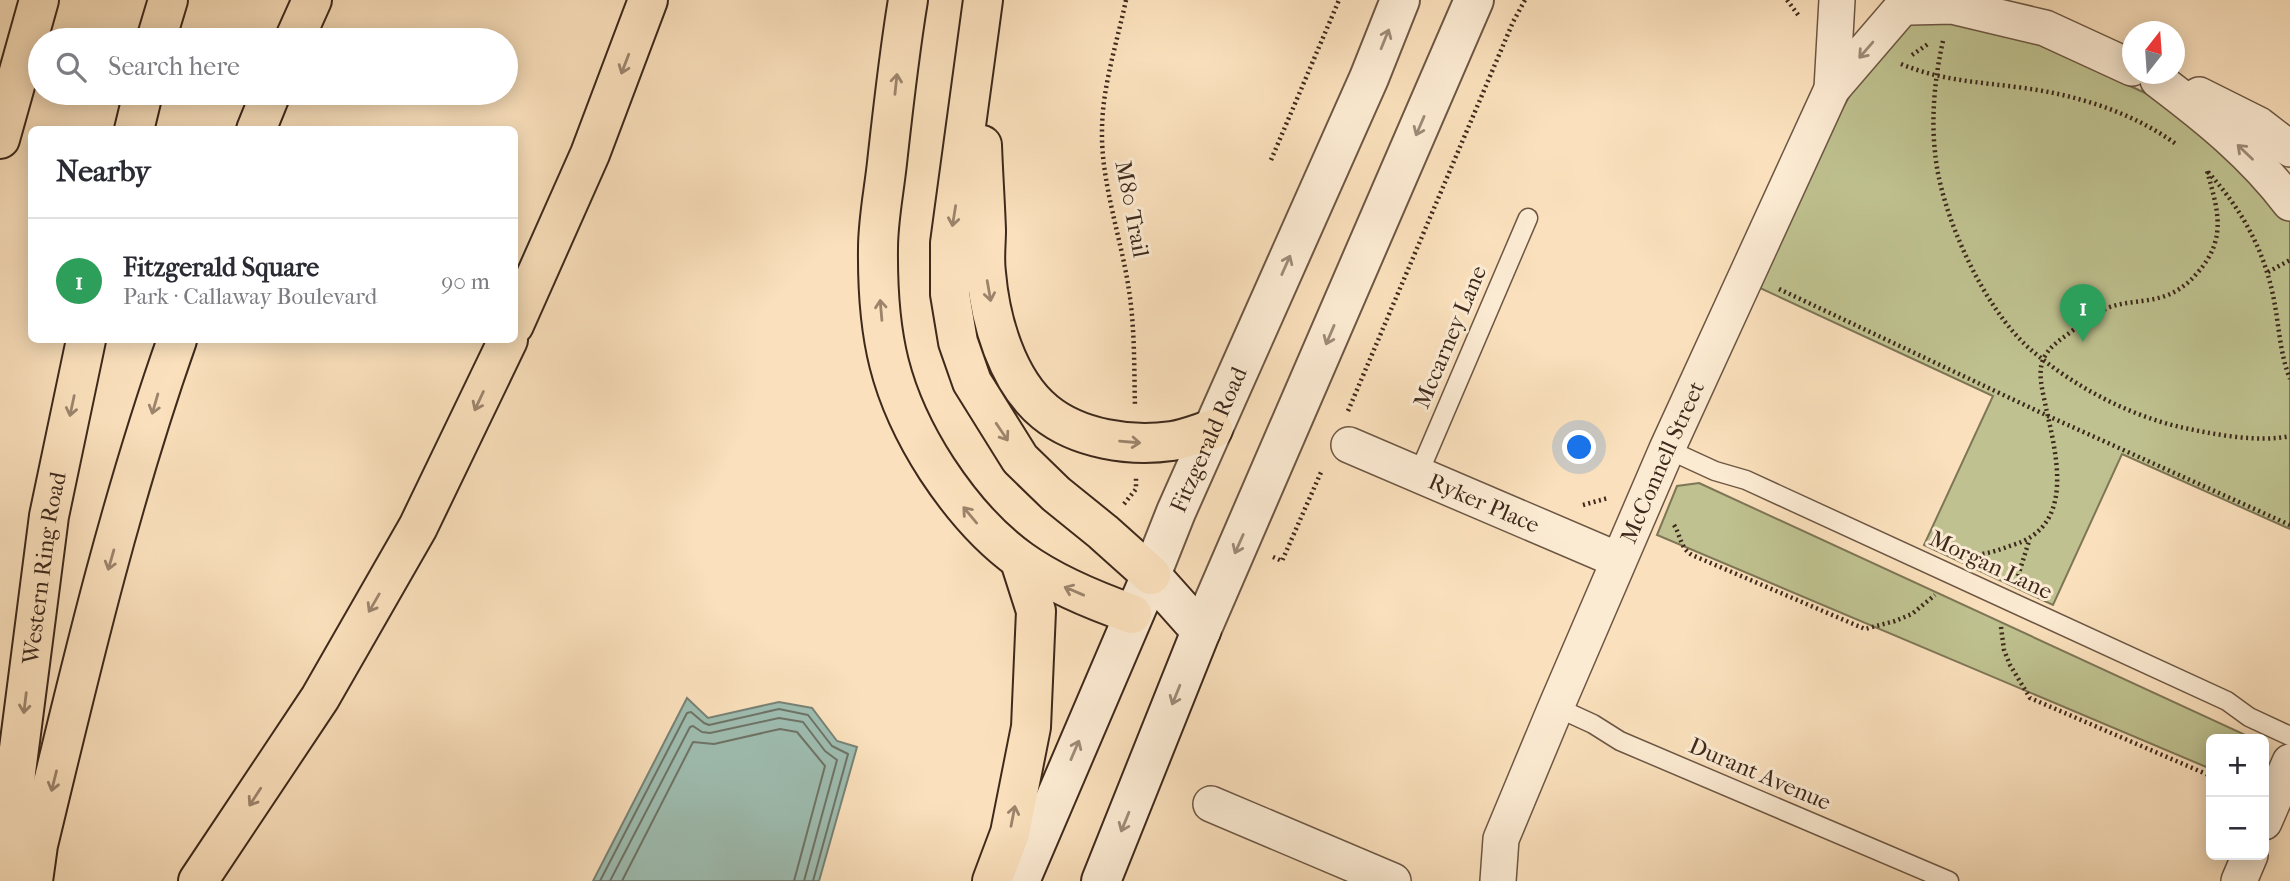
<!DOCTYPE html>
<html lang="en">
<head>
<meta charset="utf-8">
<style>
	body { margin:0; font-family:"IM FELL French Canon",serif; background:#f2f2f3; color:#2b2b33 }
	.controls { position:absolute; right:21px; bottom:21px; display:grid; overflow:hidden; border-radius:10px; box-shadow:0 4px 18px #0003 }
	.controls button { width:63px; height:63px; display:grid; place-items:center; padding:0; border:0; border-bottom:2px solid #e1e1e2; background:#fff; color:#2b2b33; font:35px sans-serif }
	.compass { position:absolute; left:2122px; top:21px; width:63px; height:63px; border-radius:50%; background:#fff; box-shadow:0 4px 18px #0003; rotate:17deg }
	.you { position:absolute; left:1580px; top:448px; width:24px; height:24px; margin:-18px; border:5px solid #fff; border-radius:50%; background:#1a73e8; box-shadow:0 0 0 10px #1a73e833 }
	.badge { display:grid; place-items:center; width:46px; height:46px; border-radius:50%; background:#8f2418; color:#fff; font-size:23px; font-weight:700 }
	.pin { position:absolute; translate:-50% -58px; filter:drop-shadow(0 2px 4px #0008) }
	.pin::after { content:''; position:absolute; top:37px; width:24px; height:21px; background:inherit; clip-path:polygon(0 0,100% 0,50% 100%) }
	.list { margin:0; padding:0; list-style:none }
	h2 { display:flex; justify-content:space-between; align-items:center; height:91px; margin:0; padding:0 28px; font-size:30px }
	h2 small { font-size:23px; font-weight:400; color:#7c7c81 }
	.list li { display:grid; grid-template-columns:46px 1fr auto; gap:21px; align-items:center; box-sizing:border-box; height:126px; padding:0 28px; border-top:2px solid #e1e1e2 }
	.list b { display:block; font-size:26px; white-space:nowrap }
	.list p { margin:0; font-size:23px; white-space:nowrap; color:#7c7c81 }
	.list em { font-size:23px; font-style:normal; color:#7c7c81 }
	.icon { flex:none; width:38px; height:38px; fill:none; stroke:currentColor; stroke-width:2; stroke-linecap:round; stroke-linejoin:round }
	.map { position:relative; flex:none; width:2290px; height:881px; overflow:hidden }
	.search { position:absolute; background:#fff; box-shadow:0 4px 18px #0003; left:28px; top:28px; width:490px; height:77px; display:flex; align-items:center; gap:18px; box-sizing:border-box; padding:0 24px; border-radius:38px; color:#7c7c81; font-size:26px }
	.panel { position:absolute; background:#fff; box-shadow:0 4px 18px #0003; left:28px; top:126px; width:490px; height:217px; border-radius:10px }
	.map>svg:first-child { display:block }
</style>
</head>
<body>
<div class="map">
<svg width="2290" height="881" viewBox="0 0 2290 881">
	<rect width="100%" height="100%" fill="#fae0bc"/>
	<filter id="stains"><feTurbulence type="fractalNoise" baseFrequency=".00286" numOctaves="4"/><feColorMatrix values="0 0 0 0 .2 0 0 0 0 .09 0 0 0 0 .02 0 0 0 .5 -.17"/></filter>
	<radialGradient id="worn" r=".72"><stop offset=".6" stop-color="#630" stop-opacity="0"/><stop offset="1" stop-color="#630" stop-opacity=".3"/></radialGradient>
	<g fill="#bfc290" stroke="#7e7656" stroke-width="2">
		<polygon points="1929,16 2033,42 2152,96 2180,112 2290,220 2290,529 2122,454 2053,605 1924,545 1993,396 1760,288 1841,111 1857,83 1903,28"/>
		<polygon points="1699,483 2252,738 2253,739 2211,739 2211,769 1657,535 1677,486"/>
	</g>
	<polygon fill="#9ebdb1" stroke="#788275" stroke-width="2" points="687,698 708,718 779,702 812,708 837,741 857,747 819,881 593,881"/>
	<g fill="none" stroke-linecap="round" stroke-linejoin="round">
		<g stroke="#6e7366" stroke-width="2">
			<polyline points="600,881 687,713 691,712 704,723 709,725 779,709 808,715 832,746 848,754 813,881"/>
			<polyline points="610,881 690,727 693,726 702,732 710,733 779,718 803,722 825,751 837,760 804,881"/>
			<polyline points="622,881 693,742 714,744 780,729 797,732 825,766 794,881"/>
		</g>
		<defs>
			<g id="service">
				<polyline points="1667,449 1715,471 1746,480 2227,701 2249,717 2290,736"/>
				<polyline points="1418,475 1528,218"/>
				<polyline points="1556,707 1593,724 1620,741 1949,881"/>
			</g>
			<g id="minor">
				<polyline points="1910,7 1952,6 2045,28 2132,68"/>
				<path d="M 2158,80 C 2207,117 2253,154 2290,203"/>
				<polyline points="1832,89 1837,0"/>
				<polyline points="2199,95 2259,125 2290,149"/>
				<path id="s1" d="M 1349,445 L 1618,560"/>
				<polyline points="1211,804 1393,881"/>
				<polyline points="2264,822 2290,762"/>
				<path id="s2" d="M 1498,881 L 1501,839 L 1556,707 L 1667,449 L 1832,89 L 1899,11"/>
				<polyline points="2239,881 2250,855"/>
			</g>
			<g id="tertiary">
				<path id="s3" d="M 1151,575 L 1176,512 L 1369,78 L 1400,0"/>
				<polyline points="1201,631 1474,0"/>
			</g>
			<g id="secondary">
				<polyline points="1020,881 1151,575 1201,631"/>
				<polyline points="1101,881 1201,631"/>
			</g>
			<g id="motorway">
				<path d="M 908,0 C 899,54 893,109 887,163 C 884,191 878,220 878,248 C 877,335 889,395 937,469 C 991,551 1041,582 1132,614"/>
				<polyline points="983,0 950,243 950,294 958,342 972,382 1020,459 1056,494 1103,532 1151,575"/>
				<polyline points="156,40 168,0"/>
				<polyline points="294,40 312,0"/>
				<polyline points="134,130 143,93"/>
				<polyline points="256,130 271,93"/>
				<polyline points="0,139 39,0"/>
				<path d="M 982,145 C 983,173 985,202 986,230 C 986,244 984,259 986,273 C 990,320 1007,381 1045,412 C 1078,439 1130,447 1172,441 C 1186,439 1200,433 1213,429"/>
				<polyline points="514,325 590,154 648,0"/>
				<path id="s4" d="M 12,881 L 16,772 L 49,516 L 86,340"/>
				<path d="M 33,881 L 38,845 C 79,675 119,504 177,340"/>
				<polyline points="198,881 320,698 418,527 508,340"/>
				<polyline points="992,881 1010,833 1031,727 1036,611 1020,561"/>
			</g>
		</defs>
		<use href="#service" stroke="#6d5744" stroke-width="21"/>
		<use href="#minor" stroke="#6d5744" stroke-width="38"/>
		<use href="#tertiary" stroke="#6d5744" stroke-width="42"/>
		<use href="#secondary" stroke="#3e291c" stroke-width="42"/>
		<use href="#motorway" stroke="#3e291c" stroke-width="42"/>
		<g stroke="#3e291c" stroke-width="4.5" stroke-dasharray="2 3.5" stroke-linecap="butt">
			<path d="M 1126,0 C 1117,43 1102,87 1102,131 C 1101,181 1120,235 1128,284 C 1135,325 1134,366 1135,407"/>
			<polyline points="1787,0 1799,16"/>
			<path d="M 1943,41 C 1935,76 1931,116 1935,152 C 1940,213 1984,309 2030,349 C 2072,385 2125,414 2180,427 C 2212,434 2257,443 2290,436"/>
			<polyline points="1912,55 1928,44"/>
			<path d="M 1901,64 C 1942,81 1980,82 2024,88 C 2076,95 2132,112 2176,144"/>
			<polyline points="1271,160 1339,0"/>
			<path d="M 2208,172 C 2242,210 2264,249 2274,300 C 2279,326 2280,354 2290,379"/>
			<polyline points="2268,272 2290,260"/>
			<polyline points="1779,289 2048,416 2290,525"/>
			<polyline points="1348,411 1513,22 1525,0"/>
			<polyline points="1124,504 1136,489 1136,478"/>
			<polyline points="1583,505 1608,498"/>
			<path d="M 1674,525 C 1681,536 1680,548 1692,555 L 1865,629 L 1895,621 L 1912,614 L 1935,595"/>
			<path d="M 1977,554 C 1989,554 2001,549 2013,545 C 2075,526 2057,457 2046,408 C 2043,392 2036,370 2045,356 C 2052,344 2062,339 2072,331 C 2085,321 2097,311 2113,306 C 2130,301 2148,302 2165,296 C 2179,291 2189,283 2199,271 C 2227,238 2218,210 2207,171"/>
			<polyline points="1273,557 1282,561 1322,470"/>
			<polyline points="2018,576 2029,541"/>
			<polyline points="2001,627 2004,650 2010,665 2030,698 2211,776"/>
		</g>
		<use href="#service" stroke="#fcebd3" stroke-width="18"/>
		<use href="#minor" stroke="#fcebd3" stroke-width="35"/>
		<use href="#tertiary" stroke="#fcebd3" stroke-width="38"/>
		<use href="#secondary" stroke="#fcebd3" stroke-width="38"/>
		<use href="#motorway" stroke="#fae0bc" stroke-width="38"/>
	</g>
	<defs><path id="oneway-shaft" d="M-6 0H5M1.5-3L5.5 0L1.5 3" fill="none" stroke-width="1.6" stroke-linecap="round" stroke-linejoin="round" transform="scale(1.75)"/></defs>
	<g stroke="#9d8a78">
		<use href="#oneway-shaft" transform="translate(1385 39) rotate(-68)"/>
		<use href="#oneway-shaft" transform="translate(1866 50) rotate(131)"/>
		<use href="#oneway-shaft" transform="translate(1420 126) rotate(113)"/>
		<use href="#oneway-shaft" transform="translate(2245 152) rotate(-136)"/>
		<use href="#oneway-shaft" transform="translate(1286 265) rotate(-66)"/>
		<use href="#oneway-shaft" transform="translate(1330 335) rotate(113)"/>
		<use href="#oneway-shaft" transform="translate(1239 544) rotate(114)"/>
		<use href="#oneway-shaft" transform="translate(1176 695) rotate(112)"/>
		<use href="#oneway-shaft" transform="translate(1075 750) rotate(-67)"/>
		<use href="#oneway-shaft" transform="translate(1125 822) rotate(112)"/>
	</g>
	<g stroke="#9c846c">
		<use href="#oneway-shaft" transform="translate(625 64) rotate(111)"/>
		<use href="#oneway-shaft" transform="translate(896 84) rotate(-84)"/>
		<use href="#oneway-shaft" transform="translate(954 216) rotate(99)"/>
		<use href="#oneway-shaft" transform="translate(989 291) rotate(80)"/>
		<use href="#oneway-shaft" transform="translate(881 310) rotate(-95)"/>
		<use href="#oneway-shaft" transform="translate(479 401) rotate(115)"/>
		<use href="#oneway-shaft" transform="translate(155 404) rotate(106)"/>
		<use href="#oneway-shaft" transform="translate(72 406) rotate(102)"/>
		<use href="#oneway-shaft" transform="translate(1002 432) rotate(56)"/>
		<use href="#oneway-shaft" transform="translate(1130 442) rotate(5)"/>
		<use href="#oneway-shaft" transform="translate(970 515) rotate(-130)"/>
		<use href="#oneway-shaft" transform="translate(111 560) rotate(106)"/>
		<use href="#oneway-shaft" transform="translate(1074 591) rotate(-157)"/>
		<use href="#oneway-shaft" transform="translate(374 603) rotate(120)"/>
		<use href="#oneway-shaft" transform="translate(25 703) rotate(97)"/>
		<use href="#oneway-shaft" transform="translate(54 781) rotate(104)"/>
		<use href="#oneway-shaft" transform="translate(255 797) rotate(123)"/>
		<use href="#oneway-shaft" transform="translate(1013 816) rotate(-79)"/>
	</g>
	<g text-anchor="middle" dominant-baseline="central" stroke-width="6" stroke-linejoin="round" paint-order="stroke">
		<g font-size="23" fill="#3e291c" stroke="#fcebd3">
			<text transform="translate(1132 209) rotate(79)">M80 Trail</text>
			<text transform="translate(1450 337) rotate(-67)">Mccarney Lane</text>
			<text stroke="none"><textPath href="#s3" startOffset="147">Fitzgerald Road</textPath></text>
			<text stroke="none"><textPath href="#s2" startOffset="452">McConnell Street</textPath></text>
			<text stroke="none"><textPath href="#s1" startOffset="147">Ryker Place</textPath></text>
			<text transform="translate(1991 565) rotate(25)">Morgan Lane</text>
			<text stroke="none"><textPath href="#s4" startOffset="315">Western Ring Road</textPath></text>
			<text transform="translate(1760 774) rotate(23)">Durant Avenue</text>
		</g>
	</g>
	<rect width="100%" height="100%" filter="url(#stains)"/>
	<rect width="100%" height="100%" fill="url(#worn)"/>
</svg>
<div class="controls">
<button>+</button>
<button>−</button>
</div>
<svg class="compass" viewBox="-18 -18 36 36"><path d="M0-13l5 13h-10z" fill="#e53935"/><path d="M0 13l5-13h-10z" fill="#7c7c81"/></svg>
<div class="you"></div>
<div class="pin badge" style="left:2083px;top:342px;background:#2e9e5b">1</div>
<div class="search"><svg class="icon" aria-label="search" viewBox="0 0 24 24"><circle cx="10" cy="10" r="6"/><path d="M15 15l6 6"/></svg>Search here</div>
<section class="panel">
<h2>Nearby<small></small></h2>
<ul class="list">
<li><span class="badge" style="background:#2e9e5b">1</span><div><b>Fitzgerald Square</b><p>Park · Callaway Boulevard</p></div><em>90 m</em></li>
</ul>
</section>
</div>
</body>
</html>
